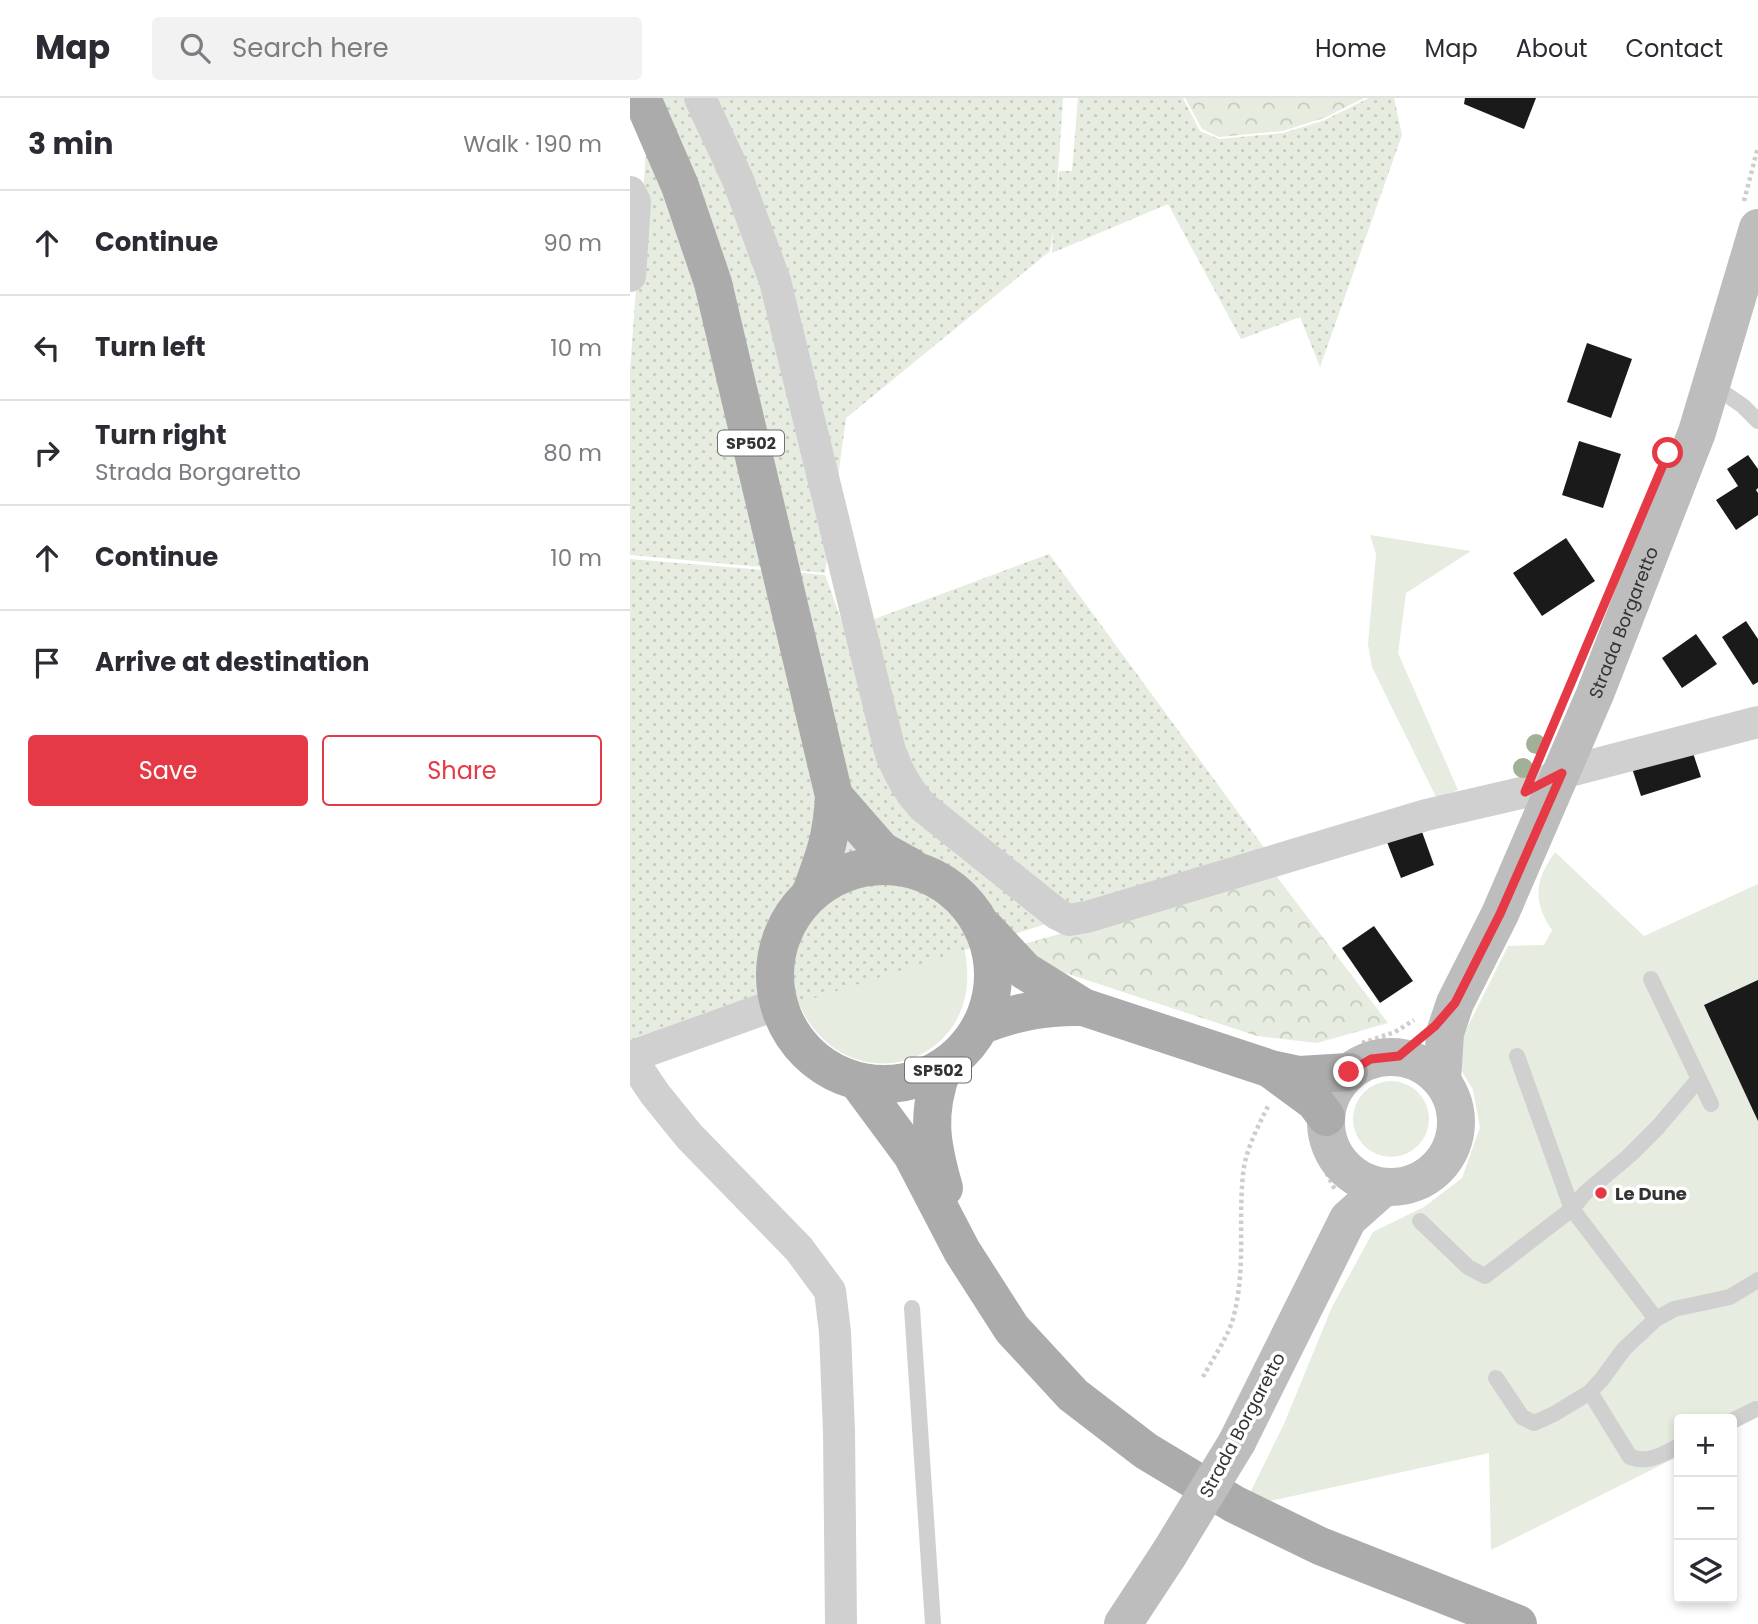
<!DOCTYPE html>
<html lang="en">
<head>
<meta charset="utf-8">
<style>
	body { margin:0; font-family:Poppins,sans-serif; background:#f2f2f3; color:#2b2b33 }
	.controls { position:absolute; right:21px; bottom:21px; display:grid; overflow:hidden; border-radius:7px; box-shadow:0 4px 10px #0003 }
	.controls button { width:63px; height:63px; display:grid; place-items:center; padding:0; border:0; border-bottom:2px solid #e1e1e2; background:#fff; color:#2b2b33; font:35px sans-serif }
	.stop { position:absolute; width:21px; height:21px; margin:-16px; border:5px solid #e63946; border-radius:50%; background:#fff }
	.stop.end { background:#e63946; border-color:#fff; box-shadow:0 2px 7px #0008 }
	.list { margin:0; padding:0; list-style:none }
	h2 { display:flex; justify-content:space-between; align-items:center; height:91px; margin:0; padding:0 28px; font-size:30px }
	h2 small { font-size:23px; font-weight:400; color:#7c7c81 }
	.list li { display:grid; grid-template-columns:46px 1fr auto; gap:21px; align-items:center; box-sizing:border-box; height:105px; padding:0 28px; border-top:2px solid #e1e1e2 }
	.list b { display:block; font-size:26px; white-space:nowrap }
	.list p { margin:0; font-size:23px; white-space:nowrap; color:#7c7c81 }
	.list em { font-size:23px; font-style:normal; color:#7c7c81 }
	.actions { display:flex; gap:14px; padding:21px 28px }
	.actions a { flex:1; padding:16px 0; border:2px solid #e63946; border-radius:7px; text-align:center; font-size:24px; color:#e63946 }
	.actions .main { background:#e63946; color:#fff }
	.icon { flex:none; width:38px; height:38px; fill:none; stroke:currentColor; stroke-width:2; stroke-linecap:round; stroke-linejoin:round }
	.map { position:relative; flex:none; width:1128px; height:1526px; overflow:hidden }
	header { display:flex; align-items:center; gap:42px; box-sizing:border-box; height:98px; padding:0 35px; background:#fff; border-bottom:2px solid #e1e1e2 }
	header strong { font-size:33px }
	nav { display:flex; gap:38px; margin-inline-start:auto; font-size:24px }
	.search { width:490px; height:63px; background:#f2f2f3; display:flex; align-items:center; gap:18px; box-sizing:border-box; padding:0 24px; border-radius:7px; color:#7c7c81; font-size:26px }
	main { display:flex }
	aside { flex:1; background:#fff }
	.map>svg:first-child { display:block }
</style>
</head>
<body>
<header>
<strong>Map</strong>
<div class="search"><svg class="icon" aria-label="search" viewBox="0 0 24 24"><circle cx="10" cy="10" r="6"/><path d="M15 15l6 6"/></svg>Search here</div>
<nav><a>Home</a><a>Map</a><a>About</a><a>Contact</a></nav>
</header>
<main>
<aside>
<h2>3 min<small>Walk · 190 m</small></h2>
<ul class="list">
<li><svg class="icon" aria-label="ahead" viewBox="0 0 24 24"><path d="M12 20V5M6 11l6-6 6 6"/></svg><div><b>Continue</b></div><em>90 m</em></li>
<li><svg class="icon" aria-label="left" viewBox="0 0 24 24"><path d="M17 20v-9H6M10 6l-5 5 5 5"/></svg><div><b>Turn left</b></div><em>10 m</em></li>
<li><svg class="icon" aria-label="right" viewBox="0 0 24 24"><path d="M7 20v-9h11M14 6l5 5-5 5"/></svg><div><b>Turn right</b><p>Strada Borgaretto</p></div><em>80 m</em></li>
<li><svg class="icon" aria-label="ahead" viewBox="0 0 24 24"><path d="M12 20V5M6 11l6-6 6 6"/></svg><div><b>Continue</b></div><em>10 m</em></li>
<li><svg class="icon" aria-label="arrive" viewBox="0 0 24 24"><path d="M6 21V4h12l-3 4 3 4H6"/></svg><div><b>Arrive at destination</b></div></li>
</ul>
<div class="actions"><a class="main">Save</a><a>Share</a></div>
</aside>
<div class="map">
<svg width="1128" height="1526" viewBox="0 0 1128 1526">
	<defs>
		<pattern id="forest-crowns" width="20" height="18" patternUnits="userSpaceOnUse" patternTransform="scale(1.75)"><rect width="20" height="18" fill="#e6ecdf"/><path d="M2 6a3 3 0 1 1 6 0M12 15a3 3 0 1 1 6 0" fill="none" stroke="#c6cbc0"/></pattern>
		<pattern id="park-dots" width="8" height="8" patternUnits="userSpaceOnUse" patternTransform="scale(1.75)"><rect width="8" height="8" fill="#e6ecdf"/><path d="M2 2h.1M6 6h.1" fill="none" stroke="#c6cbc0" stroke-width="1.8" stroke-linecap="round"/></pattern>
	</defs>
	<rect width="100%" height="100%" fill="#fff"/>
	<g fill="#e6ecdf">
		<polygon points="740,437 841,453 776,495 768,555 828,692 807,701 742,569 738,546 746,456"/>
		<path d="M 925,754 L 1014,838 L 1128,786 L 1128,1318 L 1102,1331 L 1102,1321 L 1049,1321 L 1049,1358 L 861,1452 L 859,1355 L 613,1409 L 654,1326 L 702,1209 L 743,1134 L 794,1109 L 832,1080 L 850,1029 L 843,992 L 823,958 L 878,848 L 914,847 L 922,832 C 902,803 905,782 925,754 Z"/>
		<path d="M 334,850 C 361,966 215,1013 168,904 Z"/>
		<circle cx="761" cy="1021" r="38"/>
	</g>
	<g fill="url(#forest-crowns)">
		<polygon points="555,0 734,0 694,20 653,33 589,39 572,31"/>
		<polygon points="644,775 758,925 687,945 627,938 414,868 387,848"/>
	</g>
	<g fill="url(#park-dots)">
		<polygon points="20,0 433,0 426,106 429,73 442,73 448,0 553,0 570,33 589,41 653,35 695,22 739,0 764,0 772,37 690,269 670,219 611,241 538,106 422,155 423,133 420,153 216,320 195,475 0,457 0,273"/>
		<polygon points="419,456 638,755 0,959 0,461 195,477 215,532"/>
	</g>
	<g fill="#1a1a1a">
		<polygon points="835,0 906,0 894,31 834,6"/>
		<polygon points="957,245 1002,261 981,320 937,304"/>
		<polygon points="949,343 991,356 973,410 932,397"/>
		<polygon points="1118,357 1128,371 1128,390 1126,392 1128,395 1128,417 1106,432 1086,402 1108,388 1097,371"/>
		<polygon points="936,440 965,483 912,518 883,475"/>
		<polygon points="1116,523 1128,541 1128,584 1123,587 1092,539"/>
		<polygon points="1066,536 1087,566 1052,590 1032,560"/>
		<polygon points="1061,649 1071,679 1011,698 1001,667"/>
		<polygon points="791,731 804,767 771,780 757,744"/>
		<polygon points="744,828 783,883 750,905 712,850"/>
		<polygon points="1128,882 1128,1023 1074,907"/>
	</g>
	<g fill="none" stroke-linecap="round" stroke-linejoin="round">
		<g stroke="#cdcdcd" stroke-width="4.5" stroke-dasharray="3.5 3.5" stroke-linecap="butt">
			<polyline points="1114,103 1128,49"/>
			<polyline points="732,945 765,934 784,922"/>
			<polyline points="684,1050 705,1092"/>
			<path d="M 573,1279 C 583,1260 599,1238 604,1217 C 616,1169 608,1124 613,1077 C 615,1052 628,1029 639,1006"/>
		</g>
		<g stroke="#d0d0d0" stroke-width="16">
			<polyline points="1081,286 1113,308 1128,323"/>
			<polyline points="1021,881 1081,1006"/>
			<polyline points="887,958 942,1111 1026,1221"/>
			<polyline points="790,1123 838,1169 855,1178 942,1111 955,1095 1000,1057 1027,1030 1068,982"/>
			<polyline points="282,1210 303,1526"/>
			<polyline points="866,1280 892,1319 904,1325 924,1316 960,1294 972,1281 994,1251 1026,1221 1044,1211 1100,1199 1128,1182"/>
			<path d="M 960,1294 L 1000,1359 C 1019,1366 1033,1356 1049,1348"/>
			<polyline points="1102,1323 1126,1311"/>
		</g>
		<g stroke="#d0d0d0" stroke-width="32">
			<path d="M 70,0 L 108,82 L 145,183 L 260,653 C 268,675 277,692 293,709 L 427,816 L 439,822 L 457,819 L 796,717 L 895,694 L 932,675 L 1128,624"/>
			<polyline points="0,94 5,104 0,178"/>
			<polyline points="0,959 25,996 59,1038 169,1151 200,1193 205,1234 209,1334 211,1526"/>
			<polyline points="0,959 148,906"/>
		</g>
		<g stroke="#bdbdbd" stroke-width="38">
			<circle cx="761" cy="1024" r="65"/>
			<path id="s1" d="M 812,982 L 815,935 L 825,905 L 870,816 L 965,596 L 1067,334 L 1128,130"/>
			<polyline points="607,1344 718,1121 754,1089"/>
			<polyline points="493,1526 539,1456"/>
		</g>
		<g stroke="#ababab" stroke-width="38">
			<path d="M 12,0 L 50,88 L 83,185 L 204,698 C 202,738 195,757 181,794"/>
			<polyline points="204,698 252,753 281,769"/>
			<circle cx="254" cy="877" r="109"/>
			<polyline points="355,830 395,873 453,909 641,971 669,977 719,974"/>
			<path d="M 352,927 C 386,914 416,908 453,909"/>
			<path d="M 313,970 C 296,1015 301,1045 314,1090"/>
			<polyline points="643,973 685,1004 696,1019"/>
			<polyline points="228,984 282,1057 332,1153 382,1231 443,1297 516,1353 604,1406 690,1448 888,1526"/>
		</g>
		<polyline stroke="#bdbdbd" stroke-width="38" points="539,1456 607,1344"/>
	</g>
	<g fill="#a2b095">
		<circle cx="906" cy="646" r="10"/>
		<circle cx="893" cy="670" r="10"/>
	</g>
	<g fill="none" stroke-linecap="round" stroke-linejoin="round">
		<polyline stroke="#e63946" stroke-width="9" points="719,974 741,961 769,958 805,928 825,905 870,816 932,675 895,694 1038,355"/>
	</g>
	<circle fill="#e63946" stroke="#fff" stroke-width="2.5" cx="971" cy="1095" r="7"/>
	<g text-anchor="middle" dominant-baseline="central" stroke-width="7" stroke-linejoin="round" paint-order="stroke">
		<g fill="#fff" stroke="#707070" stroke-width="2">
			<rect x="88" y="332.5" width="66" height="25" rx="5"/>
			<rect x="275" y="959.5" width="66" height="25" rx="5"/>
		</g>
		<g font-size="16" font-weight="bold" fill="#333">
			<text x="121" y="345">SP502</text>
			<text x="308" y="972">SP502</text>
		</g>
		<g font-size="18" fill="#333" stroke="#fff">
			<text stroke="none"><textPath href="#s1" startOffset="495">Strada Borgaretto</textPath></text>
			<text transform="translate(612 1327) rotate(-62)">Strada Borgaretto</text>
		</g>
		<g font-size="18" font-weight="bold" fill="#333" stroke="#fff" text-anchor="start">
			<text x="985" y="1095">Le Dune</text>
		</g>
	</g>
</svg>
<div class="controls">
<button>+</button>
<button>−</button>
<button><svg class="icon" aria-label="layers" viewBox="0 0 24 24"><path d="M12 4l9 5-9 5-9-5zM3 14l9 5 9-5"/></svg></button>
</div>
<div class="stop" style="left:1038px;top:355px"></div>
<div class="stop end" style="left:719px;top:974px"></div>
</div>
</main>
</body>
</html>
